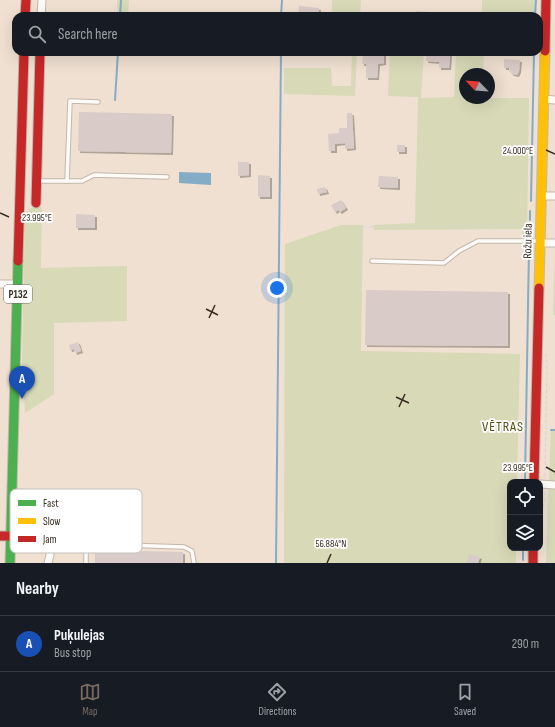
<!DOCTYPE html>
<html lang="en">
<head>
<meta charset="utf-8">
<style>
	body { margin:0; font-family:"Sofia Sans Condensed",sans-serif; background:#242831; color:#f1f3f6 }
	.controls { position:absolute; right:12px; bottom:12px; display:grid; overflow:hidden; border-radius:8px; box-shadow:0 4px 16px #0002 }
	.controls button { width:36px; height:36px; display:grid; place-items:center; padding:0; border:0; border-bottom:1px solid #363941; background:#171b24; color:#f1f3f6; font:20px sans-serif }
	.compass { position:absolute; left:459px; top:68px; width:36px; height:36px; border-radius:50%; background:#171b24; box-shadow:0 4px 16px #0002; rotate:295deg }
	.you { position:absolute; left:277px; top:288px; width:14px; height:14px; margin:-10px; border:3px solid #fff; border-radius:50%; background:#1a73e8; box-shadow:0 0 0 6px #1a73e833 }
	.badge { display:grid; place-items:center; width:26px; height:26px; border-radius:50%; background:#776b5f; color:#fff; font-size:13px; font-weight:700 }
	.pin { position:absolute; translate:-50% -33px; filter:drop-shadow(0 1px 2px #0008) }
	.pin::after { content:''; position:absolute; top:21px; width:14px; height:12px; background:inherit; clip-path:polygon(0 0,100% 0,50% 100%) }
	.list { margin:0; padding:0; list-style:none }
	h2 { display:flex; justify-content:space-between; align-items:center; height:52px; margin:0; padding:0 16px; font-size:17px }
	h2 small { font-size:13px; font-weight:400; color:#9ea1a6 }
	.list li { display:grid; grid-template-columns:26px 1fr auto; gap:12px; align-items:center; box-sizing:border-box; height:56px; padding:0 16px; border-top:1px solid #363941 }
	.list b { display:block; font-size:15px; white-space:nowrap }
	.list p { margin:0; font-size:13px; white-space:nowrap; color:#9ea1a6 }
	.list em { font-size:13px; font-style:normal; color:#9ea1a6 }
	.icon { flex:none; width:22px; height:22px; fill:none; stroke:currentColor; stroke-width:2; stroke-linecap:round; stroke-linejoin:round }
	.map { position:relative; flex:none; width:555px; height:563px; overflow:hidden }
	.search { position:absolute; background:#171b24; box-shadow:0 4px 16px #0002; left:12px; right:12px; top:12px; height:44px; display:flex; align-items:center; gap:10px; box-sizing:border-box; padding:0 14px; border-radius:12px; color:#9ea1a6; font-size:15px }
	.sheet { height:108px; background:#171b24 }
	nav { display:flex; justify-content:space-around; align-items:center; box-sizing:border-box; height:56px; border-top:1px solid #363941; background:#171b24; font-size:11px; color:#9ea1a6 }
	nav a { display:grid; justify-items:center; gap:2px }
	nav .on { color:#776b5f }
	.map>svg:first-child { display:block }
</style>
</head>
<body>
<div class="map">
<svg width="555" height="563" viewBox="0 0 555 563">
	<defs>
		<filter id="shadow"><feDropShadow dx="2" dy="2" stdDeviation="0" flood-color="#0004"/></filter>
	</defs>
	<rect width="100%" height="100%" fill="#efe0d1"/>
	<g fill="#d7d9b7">
		<polygon points="117,0 129,0 128,16 117,16"/>
		<polygon points="332,0 361,0 360,16 332,16"/>
		<rect x="482" y="0" width="53" height="16"/>
		<polygon points="352,52 357,52 355,96 284,94 284,68 331,68 332,86 351,86"/>
		<polygon points="390,52 424,52 421,98 454,97 456,52 484,52 483,74 465,74 465,98 529,98 527,234 522,234 522,229 374,230 373,225 415,223 418,97 388,96"/>
		<polygon points="42,207 41,268 127,266 127,321 54,323 54,394 25,413 22,358 25,213 30,208"/>
		<polygon points="341,225 363,225 361,351 520,354 517,482 510,482 510,548 516,548 516,563 284,563 285,244"/>
		<polygon points="555,254 555,315 553,315"/>
		<polygon points="551,430 555,430 555,481 549,481"/>
		<polygon points="548,487 555,488 555,563 546,563"/>
	</g>
	<polygon fill="#84acc7" points="179,172 211,173 211,185 179,183"/>
	<g fill="none" stroke-linecap="round" stroke-linejoin="round">
		<g stroke="#84acc7" stroke-width="2">
			<polyline points="120,16 121,0"/>
			<polyline points="281,16 282,0"/>
			<polyline points="535,16 536,0"/>
			<polyline points="115,100 118,52"/>
			<polyline points="531,201 534,52"/>
			<polyline points="530,220 530,211"/>
			<polyline points="551,430 555,430"/>
			<polyline points="525,482 529,248"/>
			<polyline points="523,560 523,548"/>
			<polyline points="276,563 281,52"/>
		</g>
	</g>
	<g fill="#d9cbc7" filter="url(#shadow)">
		<polygon points="299,6 319,8 318,16 298,16"/>
		<polygon points="416,11 433,12 433,16 415,16"/>
		<polygon points="363,52 384,53 384,63 378,64 377,78 366,78 366,64 362,64"/>
		<polygon points="427,53 450,54 449,68 439,68 439,62 426,61"/>
		<polygon points="504,59 520,60 519,71 517,75 512,74 509,71 509,68 504,68"/>
		<polygon points="79,112 172,114 171,153 78,151"/>
		<polygon points="347,113 352,113 354,148 345,149 345,143 335,144 335,151 329,151 328,134 339,133 339,128 347,128"/>
		<rect x="397" y="145" width="8" height="7"/>
		<polygon points="238,162 249,162 249,175 238,176"/>
		<polygon points="258,175 270,176 270,197 258,197"/>
		<polygon points="379,176 398,177 398,188 378,187"/>
		<polygon points="325,187 327,192 318,194 317,189"/>
		<polygon points="341,200 346,208 340,212 338,210 335,212 331,205"/>
		<polygon points="76,214 95,215 95,228 76,228"/>
		<polygon points="366,290 508,292 508,346 365,345"/>
		<polygon points="78,342 81,351 75,353 74,349 70,350 69,345"/>
		<polygon points="95,550 183,552 183,563 95,563"/>
		<polygon points="469,554 480,557 478,563 466,563"/>
	</g>
	<g fill="none" stroke-linecap="round" stroke-linejoin="round">
		<defs>
			<g id="lane">
				<polyline points="38,181 82,181 94,175 167,177"/>
				<polyline points="67,181 70,101 98,102"/>
				<polyline points="372,261 444,263 459,251 478,241 539,241"/>
				<polyline points="86,563 86,550 93,544 184,547 192,551 194,563"/>
			</g>
			<g id="street">
				<polyline points="41,16 42,0"/>
				<polyline points="543,99 555,100"/>
				<polyline points="541,196 555,196"/>
				<polyline points="540,243 555,243"/>
				<polyline points="0,284 18,284"/>
				<polyline points="540,484 555,485"/>
				<polyline points="11,536 50,538"/>
				<polyline points="48,563 50,555 50,521"/>
			</g>
			<polyline id="fast" points="10,563 18,261"/>
			<polyline id="slow" points="539,288 545,51"/>
			<g id="jam">
				<polyline points="25,16 26,0"/>
				<polyline points="545,51 546,0"/>
				<polyline points="36,203 40,52"/>
				<polyline points="18,261 24,52"/>
				<polyline points="534,482 539,288"/>
				<polyline points="0,536 11,536"/>
				<polyline points="533,548 533,563"/>
			</g>
		</defs>
		<use href="#lane" stroke="#c4b8ac" stroke-width="5.5"/>
		<use href="#street" stroke="#c4b8ac" stroke-width="9"/>
		<use href="#fast" stroke="#c4b8ac" stroke-width="11"/>
		<use href="#slow" stroke="#c4b8ac" stroke-width="11"/>
		<use href="#jam" stroke="#c4b8ac" stroke-width="11"/>
		<g stroke="#dbd6d1" stroke-width="1" stroke-dasharray="4 2" stroke-linecap="butt">
			<polyline points="358,290 360,227 532,225"/>
			<polyline points="545,477 547,365 546,354"/>
			<polyline points="540,519 544,502 545,492"/>
		</g>
		<use href="#lane" stroke="#fdfaf8" stroke-width="3.5"/>
		<use href="#street" stroke="#fdfaf8" stroke-width="7"/>
		<use href="#fast" stroke="#4caf50" stroke-width="9"/>
		<use href="#slow" stroke="#ffc107" stroke-width="9"/>
		<use href="#jam" stroke="#c62828" stroke-width="9"/>
	</g>
	<path fill="none" stroke="#372c22" stroke-width="1.5" d="M 546,150 L 555,154M 0,213 L 9,217M 206,309 L 218,315M 209,318 L 215,305M 396,397 L 409,403M 399,407 L 405,394M 546,467 L 555,472M 327,563 L 331,554"/>
	<g text-anchor="middle" dominant-baseline="central" stroke-width="3.5" stroke-linejoin="round" paint-order="stroke">
		<rect fill="#fff" stroke="#736b64" stroke-width="1" x="4" y="285" width="28" height="18" rx="3"/>
		<g font-size="11" font-weight="bold" fill="#372c22">
			<text x="18" y="294">P132</text>
		</g>
		<g font-size="12" fill="#372c22" stroke="#fff">
			<text transform="translate(528 241) rotate(-89)">Rožu iela</text>
		</g>
		<g font-size="14" letter-spacing="1" fill="#544f11" stroke="#fff">
			<text x="503" y="426">VĒTRAS</text>
		</g>
	</g>
	<rect x="10" y="489" width="132" height="64" rx="6" fill="#fff" stroke="#c3c0bd" stroke-width="1"/>
	<rect x="18" y="500" width="18" height="6" fill="#4caf50"/>
	<rect x="18" y="518" width="18" height="6" fill="#ffc107"/>
	<rect x="18" y="536" width="18" height="6" fill="#c62828"/>
	<g font-size="11" fill="#372c22">
		<text x="43" y="507">Fast</text>
		<text x="43" y="525">Slow</text>
		<text x="43" y="543">Jam</text>
	</g>
	<g font-size="10" text-anchor="middle" fill="#372c22" stroke="#fff" stroke-width="3.5" stroke-linejoin="round" paint-order="stroke">
		<text x="518" y="154">24.000°E</text>
		<text x="37" y="221">23.995°E</text>
		<text x="518" y="471">23.995°E</text>
		<text x="331" y="547">56.884°N</text>
	</g>
</svg>
<div class="controls">
<button><svg class="icon" aria-label="locate" viewBox="0 0 24 24"><circle cx="12" cy="12" r="6"/><path d="M12 2v4M12 18v4M2 12h4M18 12h4"/></svg></button>
<button><svg class="icon" aria-label="layers" viewBox="0 0 24 24"><path d="M12 4l9 5-9 5-9-5zM3 14l9 5 9-5"/></svg></button>
</div>
<svg class="compass" viewBox="-18 -18 36 36"><path d="M0-13l5 13h-10z" fill="#e53935"/><path d="M0 13l5-13h-10z" fill="#9ea1a6"/></svg>
<div class="you"></div>
<div class="pin badge" style="left:22px;top:399px;background:#1a4fb4">A</div>
<div class="search"><svg class="icon" aria-label="search" viewBox="0 0 24 24"><circle cx="10" cy="10" r="6"/><path d="M15 15l6 6"/></svg>Search here</div>
</div>
<section class="sheet">
<h2>Nearby<small></small></h2>
<ul class="list">
<li><span class="badge" style="background:#1a4fb4">A</span><div><b>Puķulejas</b><p>Bus stop</p></div><em>290 m</em></li>
</ul>
</section>
<nav>
<a class="on"><svg class="icon" aria-label="map" viewBox="0 0 24 24"><path d="M3 6l6-2 6 2 6-2v14l-6 2-6-2-6 2zM9 4v14M15 6v14"/></svg>Map</a>
<a><svg class="icon" aria-label="directions" viewBox="0 0 24 24"><path d="M12 3l9 9-9 9-9-9zM9 14v-3h6M13 9l2 2-2 2"/></svg>Directions</a>
<a><svg class="icon" aria-label="saved" viewBox="0 0 24 24"><path d="M7 4h10v16l-5-4-5 4z"/></svg>Saved</a>
</nav>
</body>
</html>
